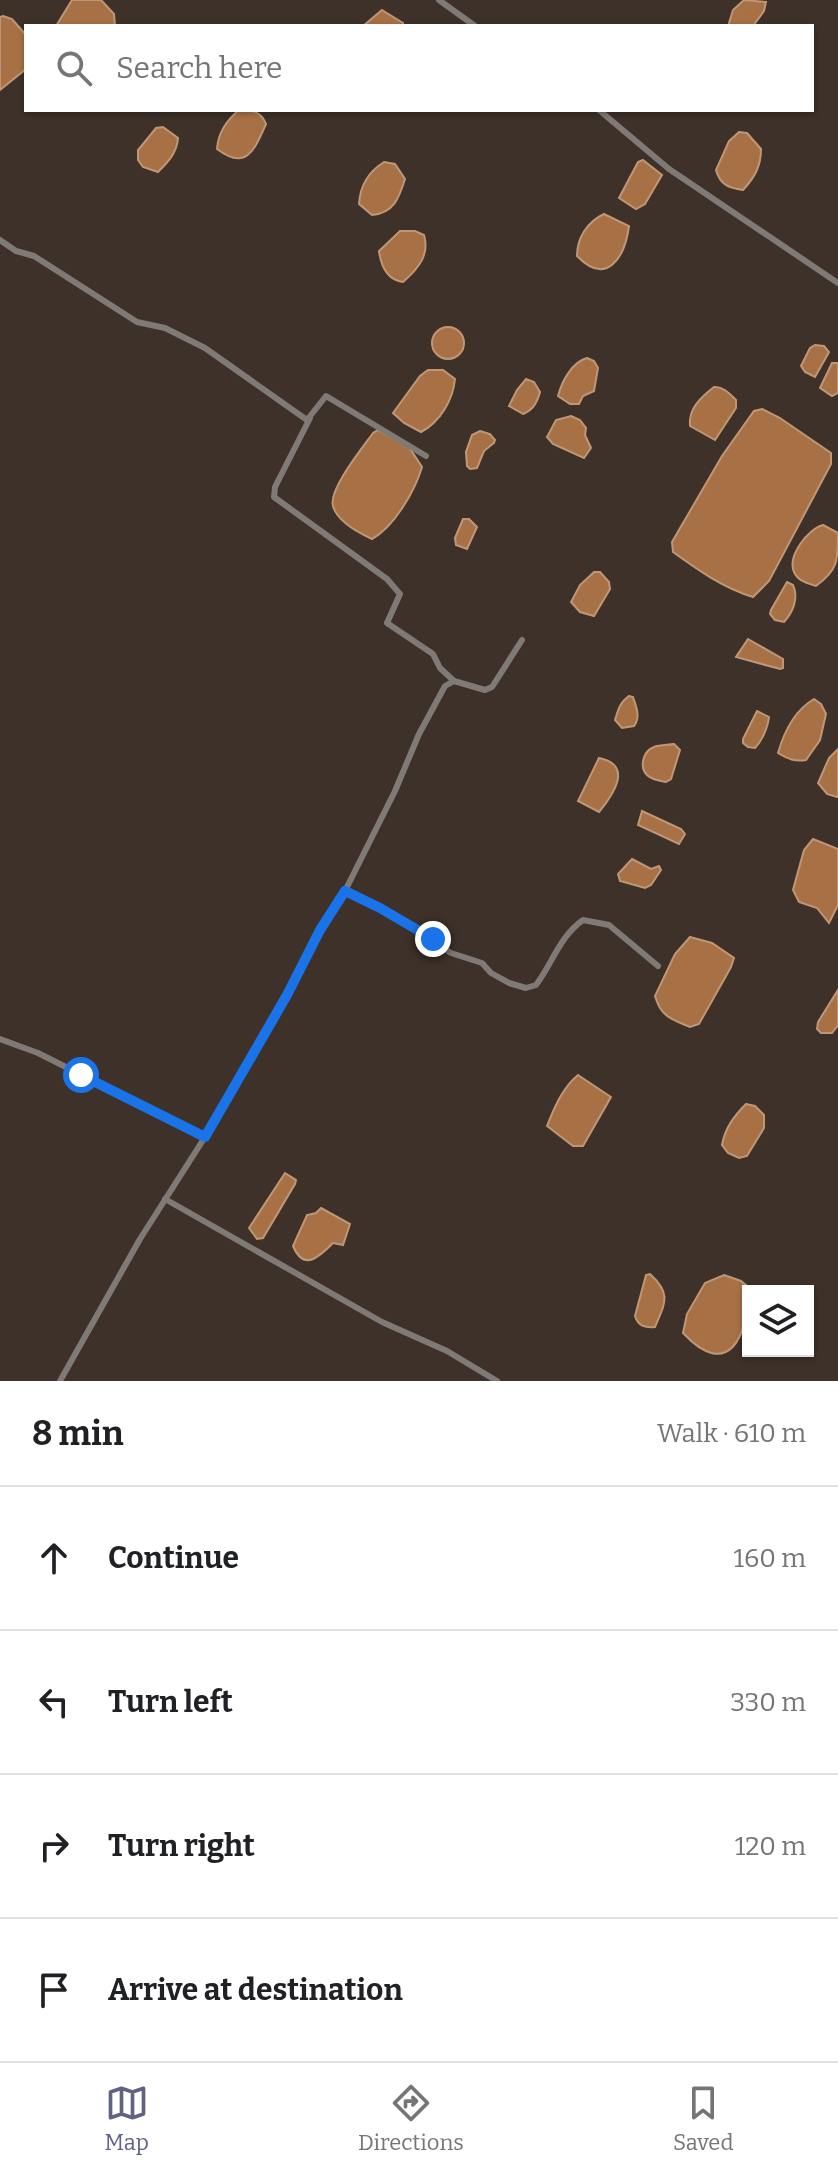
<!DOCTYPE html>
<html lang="en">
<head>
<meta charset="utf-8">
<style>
	body { margin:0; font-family:Bitter,serif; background:#f6f6f6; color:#202124 }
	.controls { position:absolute; right:24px; bottom:24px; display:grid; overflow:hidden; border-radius:0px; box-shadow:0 2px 6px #0004 }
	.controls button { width:72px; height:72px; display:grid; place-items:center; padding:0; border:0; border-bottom:2px solid #e0e0e0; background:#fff; color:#202124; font:40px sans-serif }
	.stop { position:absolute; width:24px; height:24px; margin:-18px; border:6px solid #1a73e8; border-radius:50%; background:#fff }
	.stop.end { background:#1a73e8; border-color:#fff; box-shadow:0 2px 8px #0008 }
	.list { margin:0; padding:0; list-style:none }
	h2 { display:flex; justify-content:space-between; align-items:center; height:104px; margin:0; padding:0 32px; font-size:34px }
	h2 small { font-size:26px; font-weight:400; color:#757577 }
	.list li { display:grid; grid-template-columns:52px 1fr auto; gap:24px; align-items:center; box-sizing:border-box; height:144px; padding:0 32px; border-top:2px solid #e0e0e0 }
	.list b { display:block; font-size:30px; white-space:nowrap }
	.list em { font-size:26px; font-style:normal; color:#757577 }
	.icon { flex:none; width:44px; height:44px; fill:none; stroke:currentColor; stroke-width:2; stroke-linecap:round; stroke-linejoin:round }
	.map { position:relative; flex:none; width:838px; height:1381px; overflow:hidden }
	.search { position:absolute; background:#fff; box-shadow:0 2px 6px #0004; left:24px; right:24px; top:24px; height:88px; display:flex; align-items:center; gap:20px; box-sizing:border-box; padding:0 28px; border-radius:0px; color:#757577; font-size:30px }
	.sheet { height:680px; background:#fff }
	nav { display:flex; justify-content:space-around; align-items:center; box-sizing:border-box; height:112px; border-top:2px solid #e0e0e0; background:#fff; font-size:22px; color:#757577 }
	nav a { display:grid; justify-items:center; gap:4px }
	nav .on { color:#5f6185 }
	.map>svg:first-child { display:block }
</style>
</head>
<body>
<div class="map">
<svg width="838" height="1381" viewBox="0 0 838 1381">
	<rect width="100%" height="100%" fill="#3d3129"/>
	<g fill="#a87145" stroke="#c09776" stroke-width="2">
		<polygon points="72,0 101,0 114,14 115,26 56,26"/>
		<polygon points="744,0 766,2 764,11 753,26 730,26 729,23 733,10"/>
		<polygon points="382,10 403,23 403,26 363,26"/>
		<polygon points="3,16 12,19 26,35 26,69 0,90 0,17"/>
		<path d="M 239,110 C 252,110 261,111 266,124 C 254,151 246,171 217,149 C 218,132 227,120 239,110 Z"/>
		<path d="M 163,127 L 178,138 C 177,153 168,162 158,172 L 143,167 L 138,160 L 138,150 L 156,128 Z"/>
		<path d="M 739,132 L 747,133 L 761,149 C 761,166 755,177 743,190 C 729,188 720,185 716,170 L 729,141 Z"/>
		<polygon points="643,160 662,175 645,204 636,209 619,198 638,162"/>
		<path d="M 384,162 L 395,164 L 405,179 C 399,198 394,213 372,215 L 359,204 C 360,186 368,172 384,162 Z"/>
		<path d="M 604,214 L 629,226 C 625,257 607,287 577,256 C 577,238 587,222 604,214 Z"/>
		<path d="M 400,231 L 415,231 L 424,235 C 430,255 418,269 403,282 C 387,280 381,266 379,251 Z"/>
		<circle cx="448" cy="343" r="16"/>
		<polygon points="815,345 824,346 829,352 815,377 805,372 801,366 810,348"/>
		<path d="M 587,358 L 594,361 L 598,368 L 594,391 L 583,396 L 579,404 L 570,404 L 558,396 C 562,381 572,362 587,358 Z"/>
		<polygon points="832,363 838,363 838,393 832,396 820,388"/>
		<path d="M 428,370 L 443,370 L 455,379 C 453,400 440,422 421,432 L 404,423 L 393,413 L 420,376 Z"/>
		<path d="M 526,379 L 534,382 L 540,392 C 537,403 533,410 523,414 L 509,406 L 517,390 Z"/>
		<path d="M 714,387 C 723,386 730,394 736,400 L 736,408 L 715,440 L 690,426 C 688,409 701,397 714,387 Z"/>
		<path d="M 762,409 L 780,418 L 831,453 L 831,464 L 769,581 L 753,597 C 723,588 698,570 673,552 L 672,542 L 722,456 L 754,411 Z"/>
		<polygon points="571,416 580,420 586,428 585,435 591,448 584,458 553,444 547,437 556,420"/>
		<path d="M 378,430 L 409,447 L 422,467 C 415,491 394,527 372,539 C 359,533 337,521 333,506 C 328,490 363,447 373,433 Z"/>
		<polygon points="480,431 490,434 495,440 494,443 484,451 477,468 470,469 467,466 466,452 472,435"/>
		<polygon points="463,519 469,519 477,527 467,549 456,545 455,538"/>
		<path d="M 823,525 L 838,533 C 838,561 838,570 816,586 C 807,583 798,581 794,572 C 787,556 808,529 823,525 Z"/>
		<polygon points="594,572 600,572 609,582 610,589 594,616 580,612 571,602 580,585"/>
		<path d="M 787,582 L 793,585 C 799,598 793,612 784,622 L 775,620 L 770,614 L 771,610 Z"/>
		<polygon points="748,639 783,659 783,668 780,669 736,657"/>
		<path d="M 629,696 L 633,697 C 636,706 641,717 634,726 L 622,728 L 615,720 C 618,710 620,702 629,696 Z"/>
		<path d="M 814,699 L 821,704 L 826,714 L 820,740 L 806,760 C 795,762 788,759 778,753 C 784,732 795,710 814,699 Z"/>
		<path d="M 757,711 L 769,717 C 768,727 762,741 755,748 L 748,747 L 743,743 L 743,739 Z"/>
		<path d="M 674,744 L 680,750 L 671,779 L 666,782 C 660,781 652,780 647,775 C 639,767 643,751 654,747 C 659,745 668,745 674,744 Z"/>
		<polygon points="838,749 838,797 837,797 827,794 818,783 829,758"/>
		<path d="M 599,758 C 634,765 613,795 599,812 L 578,801 Z"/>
		<polygon points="642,811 681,829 685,834 679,844 638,825"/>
		<polygon points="813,839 838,849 838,905 829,923 817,908 799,902 793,890 804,850"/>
		<polygon points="632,859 651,869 659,866 661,870 651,885 645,888 620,881 618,874"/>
		<path d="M 690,937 L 712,943 L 734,958 L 731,967 L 699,1024 L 690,1027 C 671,1019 661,1017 655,996 L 675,954 Z"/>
		<polygon points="838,990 838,1025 832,1033 821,1033 817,1029 818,1022"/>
		<path d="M 578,1075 L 611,1097 L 583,1146 L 573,1146 L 547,1126 C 554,1108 563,1087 578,1075 Z"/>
		<path d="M 746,1104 L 755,1106 L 764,1115 L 764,1128 L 747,1156 L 739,1158 L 728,1153 L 722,1145 C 725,1128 734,1116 746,1104 Z"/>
		<polygon points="285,1173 296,1180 295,1184 263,1238 257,1239 249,1228"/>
		<path d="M 321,1208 L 350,1224 L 343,1245 L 333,1243 C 319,1257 304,1272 293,1246 L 307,1215 L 316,1213 Z"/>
		<path d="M 650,1274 C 672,1294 665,1303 655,1327 C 645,1328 638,1326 635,1316 L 646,1275 Z"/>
		<path d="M 724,1275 L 741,1281 L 753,1291 L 748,1291 C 748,1337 728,1381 683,1333 L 687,1314 L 705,1283 Z"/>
	</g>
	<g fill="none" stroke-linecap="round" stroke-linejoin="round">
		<g stroke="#807a76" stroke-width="6">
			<polyline points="439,0 475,26"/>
			<polyline points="599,110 669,169 838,283"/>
			<polyline points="0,240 16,251 34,256 137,322 165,328 205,348 307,420 326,396 426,456"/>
			<polyline points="310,418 275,487 274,497 387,579 400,594 387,623 433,654 440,668 454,681 485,690 492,687 522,640"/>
			<path d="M 345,891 L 380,908 L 451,953 L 482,963 L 491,973 L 509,983 L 526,988 L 536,985 C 552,964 560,936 583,920 L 609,925 L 658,966"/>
			<polyline points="0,1039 38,1053 205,1137"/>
			<polyline points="165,1199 382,1322 447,1351 497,1381"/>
			<polyline points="60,1381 140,1239 205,1137 287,995 320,930 345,891 395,791 419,734 445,686 454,681"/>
		</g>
	</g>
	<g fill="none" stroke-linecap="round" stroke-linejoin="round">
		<polyline stroke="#1a73e8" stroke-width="10" points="81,1075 205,1137 287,995 320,930 345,891 380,908 433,939"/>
	</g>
</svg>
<div class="controls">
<button><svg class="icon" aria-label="layers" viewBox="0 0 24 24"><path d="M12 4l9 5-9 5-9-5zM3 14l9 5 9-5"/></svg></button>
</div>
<div class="stop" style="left:81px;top:1075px"></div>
<div class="stop end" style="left:433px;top:939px"></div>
<div class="search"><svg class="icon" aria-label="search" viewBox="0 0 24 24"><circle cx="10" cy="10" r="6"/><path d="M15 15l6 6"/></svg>Search here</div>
</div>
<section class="sheet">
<h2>8 min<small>Walk · 610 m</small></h2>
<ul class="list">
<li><svg class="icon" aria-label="ahead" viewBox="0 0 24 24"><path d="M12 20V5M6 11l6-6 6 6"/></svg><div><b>Continue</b></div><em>160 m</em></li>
<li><svg class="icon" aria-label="left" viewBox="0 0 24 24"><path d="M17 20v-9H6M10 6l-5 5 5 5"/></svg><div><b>Turn left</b></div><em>330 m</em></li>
<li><svg class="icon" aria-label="right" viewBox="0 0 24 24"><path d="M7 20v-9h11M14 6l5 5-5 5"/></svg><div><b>Turn right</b></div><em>120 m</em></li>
<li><svg class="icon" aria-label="arrive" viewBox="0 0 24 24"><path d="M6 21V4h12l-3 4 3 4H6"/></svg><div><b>Arrive at destination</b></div></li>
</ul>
</section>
<nav>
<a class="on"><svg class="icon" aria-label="map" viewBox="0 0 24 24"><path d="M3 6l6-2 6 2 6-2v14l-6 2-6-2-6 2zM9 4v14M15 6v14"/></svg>Map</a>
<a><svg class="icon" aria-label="directions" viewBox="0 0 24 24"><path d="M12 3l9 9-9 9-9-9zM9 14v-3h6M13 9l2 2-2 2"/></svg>Directions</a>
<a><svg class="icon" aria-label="saved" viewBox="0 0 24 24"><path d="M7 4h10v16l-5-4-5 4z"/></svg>Saved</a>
</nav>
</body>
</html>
